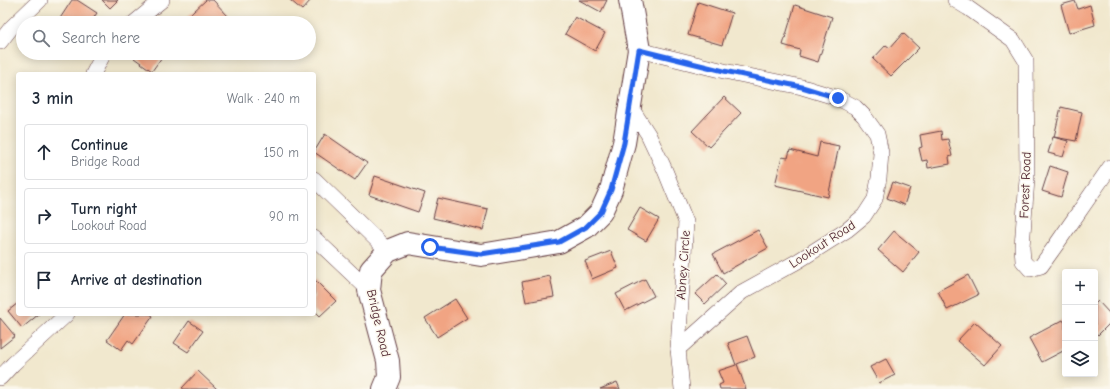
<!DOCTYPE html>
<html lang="en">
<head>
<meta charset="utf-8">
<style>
	body { margin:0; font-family:"Comic Neue",sans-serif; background:#f6f6f7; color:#1f2937 }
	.controls { position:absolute; right:12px; bottom:12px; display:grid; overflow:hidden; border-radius:4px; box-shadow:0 2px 10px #0003 }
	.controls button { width:36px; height:36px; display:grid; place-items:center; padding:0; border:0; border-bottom:1px solid #e0e1e3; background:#fff; color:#1f2937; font:20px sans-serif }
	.stop { position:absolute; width:12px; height:12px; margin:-9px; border:3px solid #2563eb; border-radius:50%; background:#fff }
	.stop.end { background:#2563eb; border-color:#fff; box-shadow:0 1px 4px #0008 }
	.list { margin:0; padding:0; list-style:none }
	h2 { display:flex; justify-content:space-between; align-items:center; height:52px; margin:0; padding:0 16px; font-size:17px }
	h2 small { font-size:13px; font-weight:400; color:#747a83 }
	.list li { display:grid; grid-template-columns:26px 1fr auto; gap:12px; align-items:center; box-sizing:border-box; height:56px; margin:0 8px 8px; padding:0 8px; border:1px solid #e0e1e3; border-radius:4px }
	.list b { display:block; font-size:15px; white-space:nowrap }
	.list p { margin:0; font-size:13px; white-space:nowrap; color:#747a83 }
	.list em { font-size:13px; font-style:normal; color:#747a83 }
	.icon { flex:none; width:22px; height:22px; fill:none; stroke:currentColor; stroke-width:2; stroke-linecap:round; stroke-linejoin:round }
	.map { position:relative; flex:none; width:1110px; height:389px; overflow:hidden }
	.search { position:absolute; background:#fff; box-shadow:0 2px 10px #0003; left:16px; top:16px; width:300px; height:44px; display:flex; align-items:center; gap:10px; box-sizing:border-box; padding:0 14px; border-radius:22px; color:#747a83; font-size:15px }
	.panel { position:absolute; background:#fff; box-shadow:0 2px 10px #0003; left:16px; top:72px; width:300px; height:244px; border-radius:4px }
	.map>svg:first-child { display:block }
</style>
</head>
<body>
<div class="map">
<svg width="1110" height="389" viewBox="0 0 1110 389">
	<rect width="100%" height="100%" fill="#fbf7ec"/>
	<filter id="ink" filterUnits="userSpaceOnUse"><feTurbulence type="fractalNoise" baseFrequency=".025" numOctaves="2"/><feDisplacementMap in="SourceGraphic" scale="8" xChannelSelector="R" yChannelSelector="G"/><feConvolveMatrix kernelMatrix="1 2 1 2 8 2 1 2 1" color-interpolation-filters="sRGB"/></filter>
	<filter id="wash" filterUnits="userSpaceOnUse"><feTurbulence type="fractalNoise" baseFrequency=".012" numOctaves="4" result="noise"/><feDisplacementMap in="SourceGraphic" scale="16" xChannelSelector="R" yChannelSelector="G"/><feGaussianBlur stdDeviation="0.9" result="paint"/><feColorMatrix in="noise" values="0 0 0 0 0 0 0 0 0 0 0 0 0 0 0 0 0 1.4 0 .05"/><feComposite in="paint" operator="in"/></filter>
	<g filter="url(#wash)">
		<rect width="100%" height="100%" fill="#f1e8ce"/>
		<g id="blocks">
			<g fill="#f1a483">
				<polygon points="72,0 77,0 97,13 90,23 57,23"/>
				<polygon points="102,0 118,0 110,8"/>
				<polygon points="206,0 213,0 228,16 219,23 183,23 182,22"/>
				<polygon points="290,0 311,0 302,10"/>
				<polygon points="579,0 607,0 601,12"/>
				<polygon points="1075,1 1078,9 1090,5 1095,25 1069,33 1061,5"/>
				<polygon points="698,2 732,13 722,45 688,35"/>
				<polygon points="795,5 832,17 818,62 799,56 800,50 783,45"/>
				<polygon points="575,17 605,33 595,51 565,34"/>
				<polygon points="903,33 919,48 891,76 873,59 886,45 890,48"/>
				<polygon points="138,53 156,53 162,57 152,71 134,58"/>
				<polygon points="724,97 741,113 709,147 692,131"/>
				<polygon points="1061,107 1082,112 1076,141 1054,137"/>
				<polygon points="941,131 942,140 948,139 952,156 949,157 950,164 928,168 927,160 922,161 919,148 922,147 920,135"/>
				<polygon points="325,134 367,163 355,180 314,152"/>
				<polygon points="1053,137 1068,141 1063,157 1048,153"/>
				<polygon points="820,142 839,146 828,197 775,185 782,157 788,158 790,150 817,157"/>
				<polygon points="1050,166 1068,172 1061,197 1042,191"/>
				<polygon points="375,176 425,193 418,212 369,195"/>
				<polygon points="893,182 910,188 904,205 887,198"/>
				<polygon points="438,198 488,209 483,230 433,218"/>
				<polygon points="640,208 659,219 646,241 627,230"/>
				<polygon points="758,230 768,248 723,273 713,254"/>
				<polygon points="894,231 919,252 903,272 878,250"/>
				<polygon points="611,251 618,268 592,279 585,261"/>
				<polygon points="717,274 726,284 705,304 695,294"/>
				<polygon points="968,275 978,295 947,310 938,291"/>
				<polygon points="550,276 554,297 526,302 522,282"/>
				<polygon points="314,279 336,301 320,316 314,310"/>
				<polygon points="645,279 654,296 625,311 616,294"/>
				<polygon points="455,299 467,318 437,337 425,318"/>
				<polygon points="1098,301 1110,314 1110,323 1098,335 1095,332 1095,304"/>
				<polygon points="18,303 18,314 39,314 22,328 8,311"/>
				<polygon points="125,314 150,314 153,316 133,344 128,340 121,350 107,340"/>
				<polygon points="0,318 15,336 0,348"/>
				<polygon points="1063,320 1065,323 1065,350 1042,362 1029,338"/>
				<polygon points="189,321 203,331 188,352 174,343"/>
				<polygon points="975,322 1002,346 985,365 957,341"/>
				<polygon points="747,336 755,357 737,364 746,389 720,389 719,385 723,383 718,371 736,365 728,343"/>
				<polygon points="886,359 895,375 879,383 870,367"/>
				<polygon points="198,371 217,389 184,389 182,388"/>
				<polygon points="617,382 620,389 600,389"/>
			</g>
		</g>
	</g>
	<g filter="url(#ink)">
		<use href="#blocks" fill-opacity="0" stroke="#633d43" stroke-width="1"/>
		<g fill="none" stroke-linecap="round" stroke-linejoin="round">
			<defs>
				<g id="street">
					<polyline points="955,0 968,8 1013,40 1026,61 1027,179 1022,247 1023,261 1030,269 1041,266 1056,245 1110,167"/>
					<polyline points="134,23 162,0"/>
					<polyline points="0,42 11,28 40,0"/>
					<polyline points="639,50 724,71 802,87 838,98 855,107 864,116 877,134 881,153 879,178 875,199 864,216 847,230 798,261 742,292 678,349"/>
					<polyline points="93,74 104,53"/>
					<polyline points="630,106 648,134 664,168 686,222 678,349 682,389"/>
					<polyline points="314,179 388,251"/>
					<polyline points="314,238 369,290"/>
					<polyline points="0,378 13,364 67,314"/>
				</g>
				<polyline id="secondary" points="384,389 389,377 388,361 369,290 371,270 388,251 408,243 481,255 559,242 586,227 601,212 611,190 624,143 639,50 630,0"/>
			</defs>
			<use href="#street" stroke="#633d43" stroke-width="16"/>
			<use href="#secondary" stroke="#633d43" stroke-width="24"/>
			<use href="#street" stroke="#fff" stroke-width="15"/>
			<use href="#secondary" stroke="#fff" stroke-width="22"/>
		</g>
	</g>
	<g fill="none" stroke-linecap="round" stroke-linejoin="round" filter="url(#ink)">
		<polyline stroke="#2563eb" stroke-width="5" points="430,247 481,254 559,242 586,227 601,212 611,190 624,143 639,50 724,71 802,87 838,98"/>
	</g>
	<g text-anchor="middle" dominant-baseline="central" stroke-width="3" stroke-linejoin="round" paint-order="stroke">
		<g font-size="13" fill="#4a1f2b" stroke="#fbf7ec">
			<text transform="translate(1025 185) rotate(-88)">Forest Road</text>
			<text transform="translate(822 244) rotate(-33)">Lookout Road</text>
			<text transform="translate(683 265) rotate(-86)">Abney Circle</text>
			<text transform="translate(379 323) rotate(77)">Bridge Road</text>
		</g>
	</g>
</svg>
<div class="controls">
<button>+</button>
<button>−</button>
<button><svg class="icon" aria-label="layers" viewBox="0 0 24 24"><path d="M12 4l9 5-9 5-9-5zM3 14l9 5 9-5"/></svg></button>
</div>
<div class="stop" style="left:430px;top:247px"></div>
<div class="stop end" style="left:838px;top:98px"></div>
<div class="search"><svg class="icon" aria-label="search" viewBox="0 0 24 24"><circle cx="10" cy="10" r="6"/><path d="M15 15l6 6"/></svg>Search here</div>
<section class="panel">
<h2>3 min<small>Walk · 240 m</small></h2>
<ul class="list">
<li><svg class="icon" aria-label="ahead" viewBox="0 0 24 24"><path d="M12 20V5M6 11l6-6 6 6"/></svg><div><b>Continue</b><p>Bridge Road</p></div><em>150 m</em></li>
<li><svg class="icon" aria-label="right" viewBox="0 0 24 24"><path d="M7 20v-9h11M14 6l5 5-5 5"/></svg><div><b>Turn right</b><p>Lookout Road</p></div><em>90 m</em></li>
<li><svg class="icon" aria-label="arrive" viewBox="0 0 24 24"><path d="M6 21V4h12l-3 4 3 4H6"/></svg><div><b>Arrive at destination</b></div></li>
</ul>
</section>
</div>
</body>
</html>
